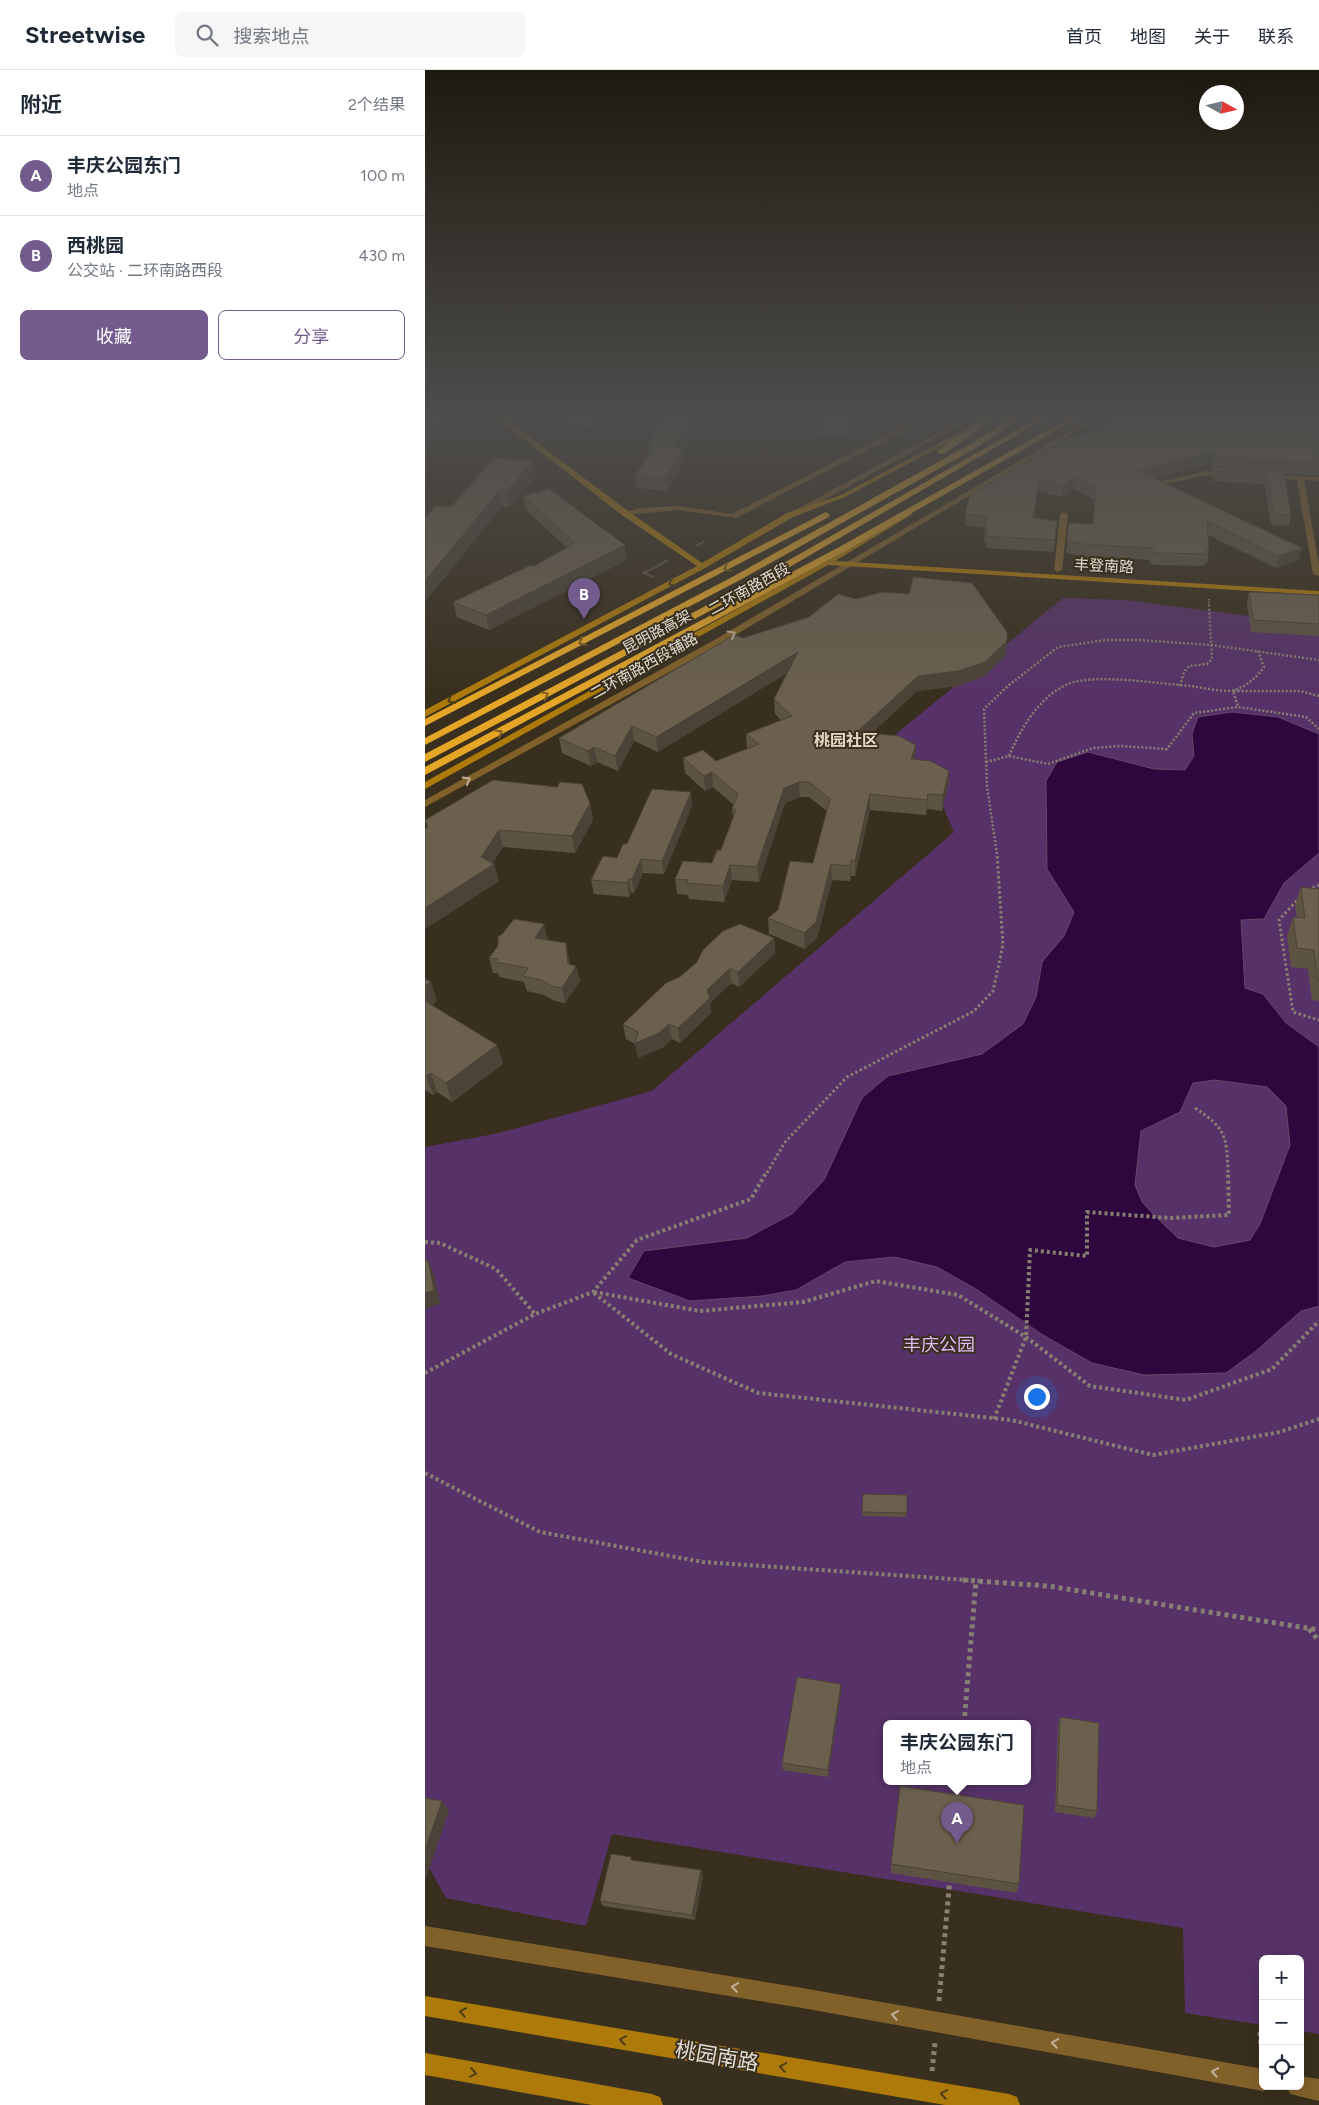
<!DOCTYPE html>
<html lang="zh">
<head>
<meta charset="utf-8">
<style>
	body { margin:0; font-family:Figtree,"Noto Sans SC",sans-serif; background:#f6f6f7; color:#1f2937 }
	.controls { position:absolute; right:15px; bottom:15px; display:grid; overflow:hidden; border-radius:8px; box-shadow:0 5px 20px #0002 }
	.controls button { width:45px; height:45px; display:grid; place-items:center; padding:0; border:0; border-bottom:1px solid #e0e1e3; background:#fff; color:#1f2937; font:25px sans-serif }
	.compass { position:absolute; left:774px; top:15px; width:45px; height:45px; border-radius:50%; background:#fff; box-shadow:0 5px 20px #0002; rotate:98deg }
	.you { position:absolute; left:611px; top:1326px; width:18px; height:18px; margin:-12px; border:4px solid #fff; border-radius:50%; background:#1a73e8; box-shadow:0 0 0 8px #1a73e833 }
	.badge { display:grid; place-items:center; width:32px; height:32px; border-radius:50%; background:#735c8d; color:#fff; font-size:16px; font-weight:700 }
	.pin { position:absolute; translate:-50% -41px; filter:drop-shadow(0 1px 2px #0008) }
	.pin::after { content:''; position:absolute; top:26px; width:18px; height:15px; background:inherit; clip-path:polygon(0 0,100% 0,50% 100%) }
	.popup { position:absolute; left:458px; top:1650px; width:148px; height:65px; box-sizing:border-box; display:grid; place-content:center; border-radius:8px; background:#fff; filter:drop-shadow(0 1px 4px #0005); font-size:16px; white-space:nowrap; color:#747a83 }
	.popup b { font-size:19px; color:#1f2937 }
	.popup::after { content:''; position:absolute; left:50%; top:100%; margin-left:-10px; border:10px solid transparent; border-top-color:#fff }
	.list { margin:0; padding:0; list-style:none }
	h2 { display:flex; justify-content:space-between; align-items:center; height:65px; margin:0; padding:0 20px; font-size:21px }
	h2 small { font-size:16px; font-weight:400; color:#747a83 }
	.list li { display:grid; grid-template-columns:32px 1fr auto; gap:15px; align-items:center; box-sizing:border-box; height:80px; padding:0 20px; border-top:1px solid #e0e1e3 }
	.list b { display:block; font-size:19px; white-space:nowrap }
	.list p { margin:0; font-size:16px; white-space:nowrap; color:#747a83 }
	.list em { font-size:16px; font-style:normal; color:#747a83 }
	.actions { display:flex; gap:10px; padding:15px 20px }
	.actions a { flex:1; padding:11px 0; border:1px solid #735c8d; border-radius:8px; text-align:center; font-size:18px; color:#735c8d }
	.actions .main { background:#735c8d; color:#fff }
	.icon { flex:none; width:28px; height:28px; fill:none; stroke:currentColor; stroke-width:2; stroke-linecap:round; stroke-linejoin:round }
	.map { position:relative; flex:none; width:894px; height:2035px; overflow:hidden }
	header { display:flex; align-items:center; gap:30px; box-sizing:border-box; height:70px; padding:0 25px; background:#fff; border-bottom:1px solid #e0e1e3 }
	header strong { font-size:24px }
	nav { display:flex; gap:28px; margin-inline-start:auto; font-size:18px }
	.search { width:350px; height:45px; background:#f6f6f7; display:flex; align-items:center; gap:12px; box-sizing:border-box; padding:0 18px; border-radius:8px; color:#747a83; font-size:19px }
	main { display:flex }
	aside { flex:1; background:#fff }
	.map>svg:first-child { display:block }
</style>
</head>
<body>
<header>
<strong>Streetwise</strong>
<div class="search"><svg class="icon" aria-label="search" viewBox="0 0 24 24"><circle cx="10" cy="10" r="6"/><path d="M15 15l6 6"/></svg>搜索地点</div>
<nav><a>首页</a><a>地图</a><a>关于</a><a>联系</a></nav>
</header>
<main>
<aside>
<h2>附近<small>2个结果</small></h2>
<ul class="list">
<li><span class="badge">A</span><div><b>丰庆公园东门</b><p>地点</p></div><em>100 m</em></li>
<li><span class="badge">B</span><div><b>西桃园</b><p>公交站 · 二环南路西段</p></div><em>430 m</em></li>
</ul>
<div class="actions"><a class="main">收藏</a><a>分享</a></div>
</aside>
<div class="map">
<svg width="894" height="2035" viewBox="0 0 894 2035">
	<rect width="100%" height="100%" fill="#392f1e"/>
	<path fill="#573268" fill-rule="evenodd" d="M 638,528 L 700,530 L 894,555 L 894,1964 L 875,1961 L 875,1889 L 838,1889 L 838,1955 L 760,1943 L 758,1858 L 187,1764 L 161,1856 L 21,1828 L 0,1790 L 0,1077 L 74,1063 L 227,1021 L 529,762 L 504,704 L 466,668 ZM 462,1654 L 602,1654 L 602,1712 L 462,1712 Z"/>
	<path fill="#2e073e" stroke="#64476a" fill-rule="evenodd" d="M 807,642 L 853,647 L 894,664 L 894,783 L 859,813 L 839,849 L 816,850 L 820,918 L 838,924 L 861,953 L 894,977 L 894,1236 L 876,1241 L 831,1281 L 801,1303 L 719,1305 L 667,1293 L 618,1265 L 551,1219 L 512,1197 L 469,1187 L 420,1192 L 371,1220 L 337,1226 L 265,1231 L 203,1208 L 219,1181 L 322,1168 L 367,1144 L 399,1110 L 437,1028 L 463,1006 L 557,984 L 598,954 L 611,927 L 617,892 L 639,866 L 649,842 L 622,799 L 621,711 L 632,692 L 663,682 L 729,699 L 760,700 L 769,686 L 767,664 L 773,647 ZM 790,1010 L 842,1017 L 861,1036 L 865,1075 L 835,1154 L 825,1170 L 789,1177 L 753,1168 L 730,1146 L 717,1132 L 710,1115 L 716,1061 L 755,1042 L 768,1013 Z"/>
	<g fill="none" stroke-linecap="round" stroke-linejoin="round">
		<g stroke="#877f71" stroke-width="2" stroke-dasharray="1 1" stroke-linecap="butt">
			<polyline points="271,476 280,471"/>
			<polyline points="229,507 219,503 243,490"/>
			<polyline points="784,529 784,536"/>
		</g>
		<g stroke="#877f71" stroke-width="2.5" stroke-dasharray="2 2" stroke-linecap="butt">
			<polyline points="755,616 759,602 764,596 782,594 787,589 784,535"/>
			<polyline points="894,626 875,621 808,621 813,637 881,647 894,659"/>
			<polyline points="584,686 623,694 668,678 695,676 742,679 769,643 813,637"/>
			<path d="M 561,692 L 584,686 C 596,658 614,627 643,614 C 669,603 736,614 765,616 C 775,617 801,623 810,620 C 823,615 831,608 839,597 L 833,581"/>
			<polyline points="572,784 562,716 559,639 584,615 633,577 681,570 713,570 786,575 894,590"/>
		</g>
		<g stroke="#877f71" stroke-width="3" stroke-dasharray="2.5 2.5" stroke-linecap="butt">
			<polyline points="883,820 894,815"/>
			<polyline points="875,827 854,850 868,942 894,950"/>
			<path d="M 770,1038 C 801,1058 802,1067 803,1103"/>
			<polyline points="342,1103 360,1072 422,1007 549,941 568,921 578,875 572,783"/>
		</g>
		<g stroke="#877f71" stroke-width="4" stroke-dasharray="3 3" stroke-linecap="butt">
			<polyline points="0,1172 15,1173 71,1199 110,1244"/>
			<polyline points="169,1222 275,1241 378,1232 451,1211 533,1225 601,1267 665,1316 761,1330 847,1299 894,1251"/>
			<polyline points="169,1223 246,1284 333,1323 586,1350 728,1385 855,1362 894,1349"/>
			<polyline points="0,1303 110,1244 168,1222 212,1170 326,1129 342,1101"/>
			<polyline points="569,1349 601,1267 605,1180 662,1186 662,1142 745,1148 804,1145 803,1101"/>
			<polyline points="0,1403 115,1462 278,1492 556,1511"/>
		</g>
		<g stroke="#877f71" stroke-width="5" stroke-dasharray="4 4" stroke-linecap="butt">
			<polyline points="538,1510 623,1516 894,1560"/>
			<polyline points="884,1559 894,1571"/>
			<polyline points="539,1654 551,1511"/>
			<polyline points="532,1727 533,1712"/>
			<polyline points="514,1931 525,1808"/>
			<polyline points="835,1962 837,1987"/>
			<polyline points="507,2001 510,1973"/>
		</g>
		<g fill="#81612a" fill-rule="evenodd">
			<polygon points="507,342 513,342 535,351 552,342 559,342 370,446 363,444 531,353 510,345 311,448 254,440 200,445 196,443 216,438 254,436 307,444"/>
			<polygon points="678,342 685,342 297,573 0,737 0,730 291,569"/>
			<polygon points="780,401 804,402 807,404 804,406 780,405 737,415 739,417 736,419 727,414"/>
			<polygon points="842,405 894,407 894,411 879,410 894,494 894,506 888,504 872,410 844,408 842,407"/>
			<polygon points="639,442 643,444 637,500 633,502 629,500 635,444"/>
			<polygon points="0,1856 377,1918 838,1999 838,2016 846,2016 838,2021 377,1938 0,1876"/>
			<polygon points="875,2006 894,2009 894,2031 865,2024 862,2016 875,2016"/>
		</g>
		<g fill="#ae7b0b" fill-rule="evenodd">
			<polygon points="64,342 71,342 203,441 277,493 362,443 416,425 573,342 581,342 420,427 368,447 280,498 0,647 0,640 272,496 197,445"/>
			<polygon points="481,442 488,444 410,491 894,521 894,525 403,495 0,719 0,712 399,491"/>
			<polygon points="0,1926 584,2024 592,2027 595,2035 520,2035 0,1946"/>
			<polygon points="0,1983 227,2024 235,2027 238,2035 167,2035 0,2005"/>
		</g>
		<g fill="#e5a628" fill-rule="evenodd">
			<polygon points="570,342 579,342 519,384 513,384 513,380"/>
			<polygon points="596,342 605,342 551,378 315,510 0,675 0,668 309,506 545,374"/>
			<polygon points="623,342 632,342 330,517 0,692 0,684 324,513"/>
			<polygon points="655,342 664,342 422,480 0,705 0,697 416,476"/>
			<polygon points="401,442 405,445 404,447 0,656 0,649"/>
		</g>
	</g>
	<g fill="#5c5343">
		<polygon points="183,342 171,358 144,356 142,345"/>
		<polygon points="245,342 282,342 279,346 277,346 256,377 259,389 242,421 212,418 210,406 223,385 222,376"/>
		<polygon points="431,342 421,367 394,366 394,356"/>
		<polygon points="894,342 894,406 859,404 866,445 864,456 846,455 840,414 787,411 788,400 787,399 786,393 729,408 874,490 851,498 783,465 784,481 782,493 780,493 779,496 733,495 725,494 725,490 657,486 641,483 644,453 668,454 670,430 649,419 636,427 613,421 609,448 632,451 629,482 561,478 561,472 559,472 560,458 540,455 540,444 633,376 633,372 688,355 681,354 682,343"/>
		<polygon points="108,391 111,405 84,437 77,436 0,532 0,448 26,437"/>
		<polygon points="98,426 202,490 64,560 32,547 28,532 109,496 142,478 101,440"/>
		<polygon points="824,522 894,525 894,566 826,562 822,534"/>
		<polygon points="318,568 581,585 559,606 533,616 492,621 447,663 490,689 524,701 523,716 517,741 502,739 501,745 445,740 430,806 426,806 425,811 407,810 392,868 380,879 344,864 343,848 353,840 388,793 402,741 384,727 375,727 360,733 334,812 307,810 299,832 264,829 263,825 252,824 250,809 287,793 296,780 308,748 307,739 309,735 288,717 280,721 260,703 258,688 291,691 322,679 321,664 356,650 350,644 349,629 362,603 233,682 209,671 193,701 172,692 166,696 137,683 134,668"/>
		<polygon points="165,733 168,750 150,783 78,777 67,793 69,794 74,811 0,859 0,759 2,757 0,750"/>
		<polygon points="267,736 239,804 218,803 209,823 206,822 204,827 169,824 166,810 192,788 202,774"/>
		<polygon points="876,817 894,819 894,931 887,930 883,899 866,897 862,866 868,847 872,847 870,836"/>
		<polygon points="349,868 350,883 314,917 306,913 285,933 286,943 255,973 247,969 237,978 213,988 210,974 201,969 198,954"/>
		<polygon points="123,869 122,870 144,888 145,895 151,896 155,911 140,933 130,931 119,925 102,921 99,912 74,907 73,903 68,903 64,888"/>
		<polygon points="0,909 6,912 12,931 7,935 72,975 78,994 27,1032 12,1022 8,1025 0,1020"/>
		<polygon points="482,1425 481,1447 437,1446 437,1442"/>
		<polygon points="416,1614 416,1622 403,1707 358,1700 357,1693"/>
		<polygon points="635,1647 672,1741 669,1748 630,1742 633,1655"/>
		<polygon points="208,1790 278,1806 270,1850 178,1836 175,1831"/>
		<polygon points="466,1794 594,1814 591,1823 466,1803"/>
	</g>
	<g fill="#4b4337">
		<polygon points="26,342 35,342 36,346 2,380 3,384 0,387 0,367"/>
		<polygon points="172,342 183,342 171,358 169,346"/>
		<polygon points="271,342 276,342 277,346 249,389 248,377"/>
		<polygon points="427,342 431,342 421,367 421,357"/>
		<polygon points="258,378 259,389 242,421 240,408"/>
		<polygon points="788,382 786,393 712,412 714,401"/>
		<polygon points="108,391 111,405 84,437 81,422"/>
		<polygon points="650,407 649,419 636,427 637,416"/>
		<polygon points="614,409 613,421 607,460 608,448"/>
		<polygon points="74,421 77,436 0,532 0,511"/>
		<polygon points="200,475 202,490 64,560 61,545"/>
		<polygon points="877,478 874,490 851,498 854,486"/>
		<polygon points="582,571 581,585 559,606 533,616 492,621 432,677 432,662 493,606"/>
		<polygon points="373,582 373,596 233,682 231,667"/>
		<polygon points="207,656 209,671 193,701 190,686"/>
		<polygon points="491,675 490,690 486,689"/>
		<polygon points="169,677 172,692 166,696 163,681"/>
		<polygon points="524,701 523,716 517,741 518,725"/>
		<polygon points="287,702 288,717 280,721 279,706"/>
		<polygon points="374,712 375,727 360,733 334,812 332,797 359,718"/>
		<polygon points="266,722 267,736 239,804 237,791"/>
		<polygon points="445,724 445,740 430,806 430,791"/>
		<polygon points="503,724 502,739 501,745 502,730"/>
		<polygon points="165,733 168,750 150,783 147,766"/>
		<polygon points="74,760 78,777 65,797 69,794 74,811 0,859 0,838 56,787"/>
		<polygon points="216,789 218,803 209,823 207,809"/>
		<polygon points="426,790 426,806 425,811 425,796"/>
		<polygon points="406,794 407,810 392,868 380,879 379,863"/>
		<polygon points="305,795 307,810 299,832 298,816"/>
		<polygon points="204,809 206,822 204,827 202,813"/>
		<polygon points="119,854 123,869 114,882 110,868"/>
		<polygon points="349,868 350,883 314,917 313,902"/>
		<polygon points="141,873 144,888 146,905 151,896 155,911 140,933 137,918 143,894"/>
		<polygon points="305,898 306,913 285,933 286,943 255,973 253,958 282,920"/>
		<polygon points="6,912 12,931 0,940 0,916"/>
		<polygon points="244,954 247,969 237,978 213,988 210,973"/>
		<polygon points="72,975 78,994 27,1032 21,1013"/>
		<polygon points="6,1003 12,1022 8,1025 1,1006"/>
		<polygon points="3,1190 9,1204 15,1234 0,1239 0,1223"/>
		<polygon points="416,1614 416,1622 403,1707 403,1700"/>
		<polygon points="17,1731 24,1740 0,1811 0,1780"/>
		<polygon points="276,1800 278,1806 270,1850 267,1845"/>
	</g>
	<g fill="#6b604e" stroke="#4b4337">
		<polygon points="0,342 26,342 0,367"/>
		<polygon points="144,342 172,342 169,346 142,345"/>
		<polygon points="245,342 271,342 248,377 258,378 240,408 210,406 229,376 222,376"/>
		<polygon points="399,342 427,342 421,357 394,356"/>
		<polygon points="684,342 894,342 894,394 789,388 788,382 714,401 877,478 854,486 782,451 784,481 781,481 782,484 735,483 727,482 727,478 658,474 642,471 644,453 668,454 671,419 650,407 637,416 614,409 608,448 632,451 630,470 561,466 563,460 560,460 562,446 540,444 545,425 624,379 638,375 633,372 709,349 682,343"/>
		<polygon points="69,388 108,391 81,422 74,421 0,511 0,448 11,436 26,437"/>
		<polygon points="789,397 859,401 866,445 848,444 842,404 789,401"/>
		<polygon points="124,419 200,475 61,545 28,532 106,495 109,496 150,473 98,426"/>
		<polygon points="488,507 547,513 582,562 582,571 560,592 533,601 493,606 432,662 474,666 491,675 486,689 506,691 524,701 518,725 503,724 502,730 445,724 430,791 426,790 425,796 406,794 391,852 379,863 343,848 353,840 365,791 388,793 405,729 384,712 374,712 359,718 332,797 305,795 298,816 262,813 263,810 250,809 258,791 287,793 292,780 296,780 311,740 307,739 313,724 287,702 279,706 258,688 278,680 291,691 334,674 321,664 367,646 349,629 373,582 231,667 207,656 190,686 169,677 163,681 134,668 309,565 318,568 384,547 413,524 431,529 457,522 484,524"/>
		<polygon points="824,522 894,525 894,554 828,550"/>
		<polygon points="68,710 132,717 135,712 157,714 165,733 147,766 74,760 56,787 69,794 0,838 0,759 3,757 0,750"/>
		<polygon points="227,719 266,722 237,791 216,789 207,809 204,809 202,813 166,810 178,786 192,788 198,774 202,774"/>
		<polygon points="876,817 894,819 894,911 893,911 889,880 872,878 868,847 880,848"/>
		<polygon points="89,849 119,854 110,868 141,873 143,894 151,896 137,918 126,916 116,910 98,906 103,898 70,892 73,889 64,888 73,876 73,867 78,863"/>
		<polygon points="315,854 349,868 313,902 305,898 282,920 285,928 253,958 244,954 234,963 210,973 213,962 198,954 241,913 255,907 272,892 278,880 298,861"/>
		<polygon points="0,909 6,912 0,916"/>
		<polygon points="0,931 72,975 21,1013 6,1003 1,1006 0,1005"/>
		<polygon points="3,1190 9,1220 0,1223 0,1191"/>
		<polygon points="438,1424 482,1425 482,1443 437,1442"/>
		<polygon points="372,1607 416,1614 403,1700 357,1693"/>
		<polygon points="635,1647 674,1653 672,1741 632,1735"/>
		<polygon points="475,1716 599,1735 594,1814 466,1794"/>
		<polygon points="0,1728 17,1731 0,1780"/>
		<polygon points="186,1784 206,1787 206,1790 276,1800 267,1845 175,1831"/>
	</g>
	<defs><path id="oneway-chevron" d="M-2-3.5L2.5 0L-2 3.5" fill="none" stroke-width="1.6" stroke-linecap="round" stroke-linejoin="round" transform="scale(1.25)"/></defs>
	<g stroke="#7e5f22">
		<use href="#oneway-chevron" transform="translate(302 498) rotate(152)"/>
		<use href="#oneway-chevron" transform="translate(157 572) rotate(153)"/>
		<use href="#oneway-chevron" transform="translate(120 625) rotate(-28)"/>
		<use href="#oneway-chevron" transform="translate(74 663) rotate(-28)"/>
	</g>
	<g stroke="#503e1a">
		<use href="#oneway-chevron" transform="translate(247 513) rotate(152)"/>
		<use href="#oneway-chevron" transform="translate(26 630) rotate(152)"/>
		<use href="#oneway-chevron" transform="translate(38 1942) rotate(-170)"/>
		<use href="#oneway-chevron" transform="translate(198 1970) rotate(-170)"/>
		<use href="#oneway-chevron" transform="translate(358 1997) rotate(-170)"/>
		<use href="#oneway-chevron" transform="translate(48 2003) rotate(10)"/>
		<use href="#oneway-chevron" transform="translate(519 2024) rotate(-170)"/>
	</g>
	<g stroke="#c0b097">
		<use href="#oneway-chevron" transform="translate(307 564) rotate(-30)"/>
		<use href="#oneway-chevron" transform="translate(42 710) rotate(-30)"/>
		<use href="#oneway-chevron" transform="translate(310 1917) rotate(-171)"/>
		<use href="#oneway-chevron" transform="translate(470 1945) rotate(-170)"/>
		<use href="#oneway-chevron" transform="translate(630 1973) rotate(-170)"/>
		<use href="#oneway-chevron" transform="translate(790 2002) rotate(-170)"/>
	</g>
	<linearGradient id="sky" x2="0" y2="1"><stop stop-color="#1f1a10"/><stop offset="0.55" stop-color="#4e4d4c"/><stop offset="1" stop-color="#4e4d4c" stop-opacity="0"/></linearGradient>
	<rect width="894" height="627" fill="url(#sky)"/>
	<g text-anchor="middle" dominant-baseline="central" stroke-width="4" stroke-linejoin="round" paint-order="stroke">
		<g font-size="15" fill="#e2dbd1" stroke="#392f1e">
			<text transform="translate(679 496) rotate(3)">丰登南路</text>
			<text transform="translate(324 519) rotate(-29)">二环南路西段</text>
			<text transform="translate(232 562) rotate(-28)">昆明路高架</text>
			<text transform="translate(219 596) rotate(-29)">二环南路西段辅路</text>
		</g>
		<g font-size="16" font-weight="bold" fill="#e5d7c3" stroke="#392f1e">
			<text x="421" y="670">桃园社区</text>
		</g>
		<g font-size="18" fill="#e2b9f6" stroke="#392f1e">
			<text x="514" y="1275">丰庆公园</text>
		</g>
		<g font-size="21" fill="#e2dbd1" stroke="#392f1e">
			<text transform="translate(292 1986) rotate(10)">桃园南路</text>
		</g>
	</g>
</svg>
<div class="controls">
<button>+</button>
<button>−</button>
<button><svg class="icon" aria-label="locate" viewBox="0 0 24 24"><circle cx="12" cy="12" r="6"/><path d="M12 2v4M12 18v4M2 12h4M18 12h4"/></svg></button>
</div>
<svg class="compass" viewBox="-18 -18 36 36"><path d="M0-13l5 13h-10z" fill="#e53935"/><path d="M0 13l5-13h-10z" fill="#747a83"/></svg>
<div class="you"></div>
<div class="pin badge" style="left:532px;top:1773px">A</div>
<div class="popup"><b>丰庆公园东门</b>地点</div>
<div class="pin badge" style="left:159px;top:549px">B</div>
</div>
</main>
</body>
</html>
